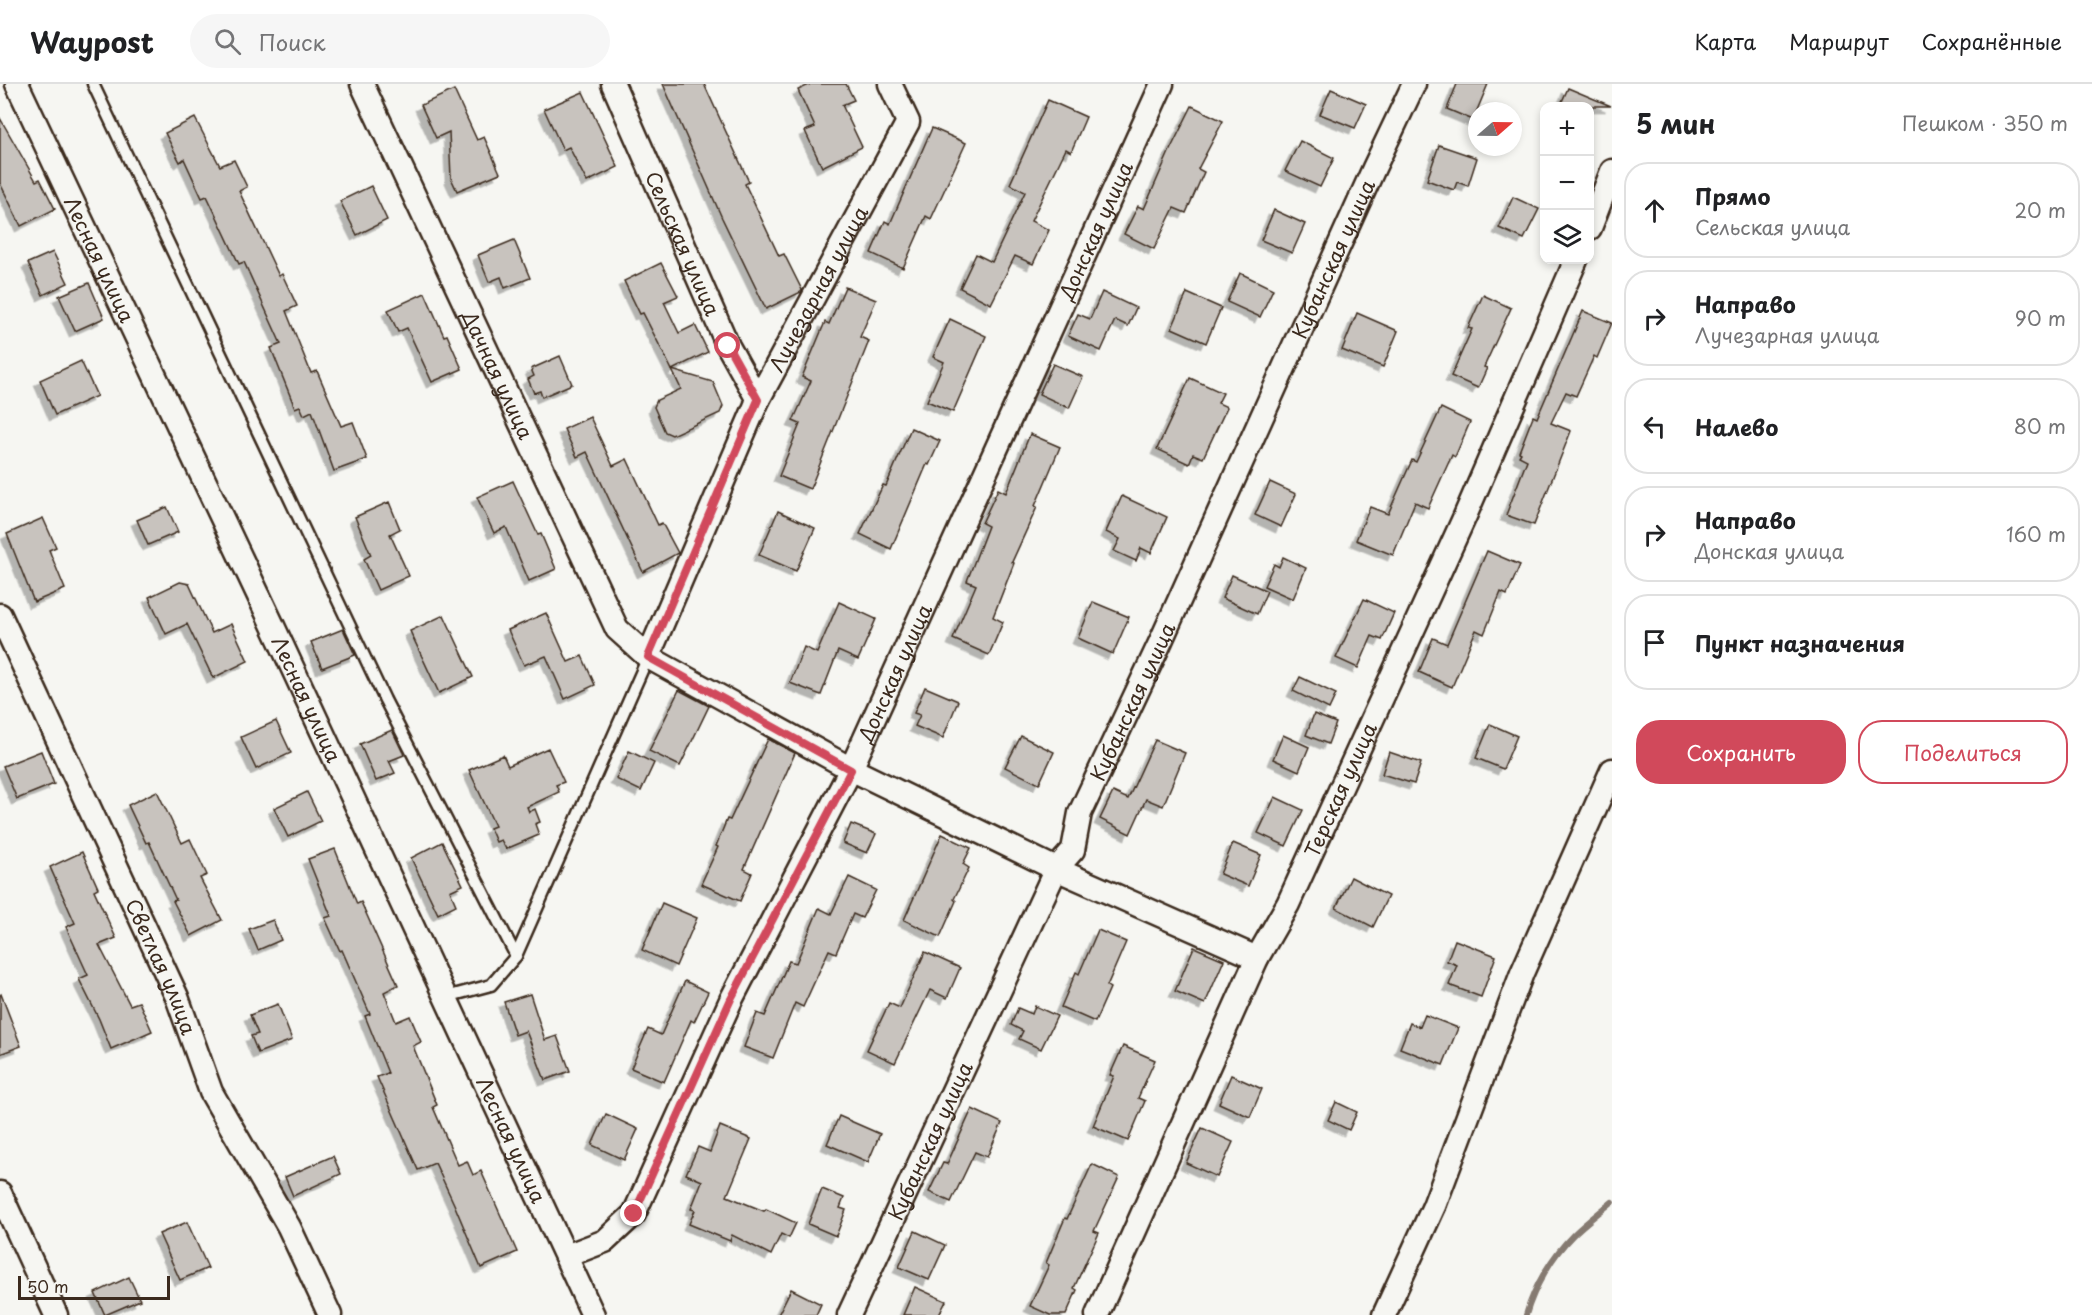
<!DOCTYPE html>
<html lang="ru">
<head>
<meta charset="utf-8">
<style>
	body { margin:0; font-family:"Playpen Sans",sans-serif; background:#f6f6f6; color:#202124 }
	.controls { position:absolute; right:18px; top:18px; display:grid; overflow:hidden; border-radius:12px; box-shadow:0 3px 9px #0003 }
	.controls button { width:54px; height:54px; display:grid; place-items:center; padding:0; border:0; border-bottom:2px solid #e0e0e0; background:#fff; color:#202124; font:30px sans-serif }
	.compass { position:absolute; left:1468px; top:18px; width:54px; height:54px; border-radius:50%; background:#fff; box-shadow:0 3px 9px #0003; rotate:70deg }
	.scale { position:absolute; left:18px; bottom:15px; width:152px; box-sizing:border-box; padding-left:6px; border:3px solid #3b2a1e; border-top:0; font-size:16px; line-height:21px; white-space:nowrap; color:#3b2a1e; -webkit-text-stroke:4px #f6f6f2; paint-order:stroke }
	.stop { position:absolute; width:18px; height:18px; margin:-14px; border:4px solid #d1495b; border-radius:50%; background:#fff }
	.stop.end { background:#d1495b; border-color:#fff; box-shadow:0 2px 6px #0008 }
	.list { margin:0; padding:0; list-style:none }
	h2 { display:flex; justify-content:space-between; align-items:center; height:78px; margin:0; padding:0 24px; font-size:26px }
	h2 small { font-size:20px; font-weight:400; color:#757577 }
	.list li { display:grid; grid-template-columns:39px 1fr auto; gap:18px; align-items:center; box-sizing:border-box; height:96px; margin:0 12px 12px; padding:0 12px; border:2px solid #e0e0e0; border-radius:24px }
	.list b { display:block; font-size:22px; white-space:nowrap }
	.list p { margin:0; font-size:20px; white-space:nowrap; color:#757577 }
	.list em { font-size:20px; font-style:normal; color:#757577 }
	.actions { display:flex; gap:12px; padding:18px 24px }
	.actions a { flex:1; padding:14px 0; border:2px solid #d1495b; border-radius:24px; text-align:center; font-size:21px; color:#d1495b }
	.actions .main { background:#d1495b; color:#fff }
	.icon { flex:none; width:33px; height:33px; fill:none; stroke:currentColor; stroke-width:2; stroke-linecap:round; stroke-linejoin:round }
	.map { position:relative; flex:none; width:1612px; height:1231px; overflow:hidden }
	header { display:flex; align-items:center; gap:36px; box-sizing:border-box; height:84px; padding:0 30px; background:#fff; border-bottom:2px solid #e0e0e0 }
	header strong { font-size:28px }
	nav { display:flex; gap:33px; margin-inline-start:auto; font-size:21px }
	.search { width:420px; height:54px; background:#f6f6f6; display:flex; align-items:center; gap:15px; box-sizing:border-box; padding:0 21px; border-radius:33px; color:#757577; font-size:22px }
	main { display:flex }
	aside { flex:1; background:#fff }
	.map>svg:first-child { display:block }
</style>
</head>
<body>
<header>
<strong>Waypost</strong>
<div class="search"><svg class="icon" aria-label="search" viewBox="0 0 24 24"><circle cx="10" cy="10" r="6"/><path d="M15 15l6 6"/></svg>Поиск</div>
<nav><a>Карта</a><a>Маршрут</a><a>Сохранённые</a></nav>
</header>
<main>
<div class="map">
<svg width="1612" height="1231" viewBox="0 0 1612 1231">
	<defs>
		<filter id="shadow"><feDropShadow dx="-5.5" dy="5.5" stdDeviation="0" flood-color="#0004"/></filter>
	</defs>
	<rect width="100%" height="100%" fill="#f6f6f2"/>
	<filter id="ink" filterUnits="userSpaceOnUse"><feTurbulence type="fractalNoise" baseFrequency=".0167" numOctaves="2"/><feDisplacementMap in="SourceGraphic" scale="12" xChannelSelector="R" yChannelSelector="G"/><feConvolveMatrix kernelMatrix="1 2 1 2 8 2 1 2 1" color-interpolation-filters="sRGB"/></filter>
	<g filter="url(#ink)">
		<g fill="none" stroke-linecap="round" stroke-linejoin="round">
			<path stroke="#857a71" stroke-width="6" d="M 1526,1231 C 1534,1203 1552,1172 1573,1151 C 1585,1139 1599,1129 1612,1118"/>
		</g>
		<g fill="#c8c3be" stroke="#3b2a1e" stroke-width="1.5" filter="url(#shadow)">
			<polygon points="663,0 704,0 749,98 745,100 779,172 784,170 802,206 801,208 766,225 722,134"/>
			<polygon points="811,0 846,0 854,16 842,21 862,63 822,83 805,47 815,43 798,6"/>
			<polygon points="1457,0 1488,0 1473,36 1447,25"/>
			<polygon points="1568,4 1611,22 1560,22"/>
			<polygon points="1331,5 1366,20 1355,44 1320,30"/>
			<polygon points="454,6 477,56 484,53 500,89 457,107 451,94 449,48 436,54 421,21"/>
			<polygon points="583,8 618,83 587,98 569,63 563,66 544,25"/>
			<polygon points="1048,16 1086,33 1071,68 1066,65 1031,137 1049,146 1033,180 1015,172 991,220 960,204 976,170 992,178 1025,108 1010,100"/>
			<polygon points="1192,22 1223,37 1198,85 1204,88 1186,129 1174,124 1154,165 1124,150 1138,122 1144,125 1170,66"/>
			<polygon points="0,34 36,97 40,95 55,125 21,142 0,99"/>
			<polygon points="195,34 220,82 234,76 247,103 239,107 279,192 282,190 297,222 286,227 311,289 317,287 341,342 353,338 367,375 334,387 312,327 304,331 300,322 295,324 271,264 281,260 244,178 239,180 207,112 202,114 184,75 180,78 165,49"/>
			<polygon points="932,44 966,59 931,135 926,132 903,184 871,169 885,137 890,140"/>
			<polygon points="1300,57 1334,74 1320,103 1285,87"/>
			<polygon points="1439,61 1477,74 1468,102 1457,98 1454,106 1427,96"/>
			<polygon points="371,102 387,136 357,151 340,117"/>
			<polygon points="1513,113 1539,125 1524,155 1499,144"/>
			<polygon points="1274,126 1305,140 1292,169 1261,156"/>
			<polygon points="514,156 530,194 505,204 501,193 489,198 478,171"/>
			<polygon points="53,168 68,199 43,211 28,179"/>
			<polygon points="661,179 678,212 664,218 679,249 695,241 708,268 672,286 643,229 640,230 624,197"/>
			<polygon points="1240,189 1273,205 1260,233 1227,218"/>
			<polygon points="89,199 104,234 75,247 59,212"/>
			<polygon points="845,203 876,216 860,253 869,257 810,405 779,392 800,340 793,337 811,297 802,293 825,238 829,240"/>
			<polygon points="1102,208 1136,224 1128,242 1115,236 1101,267 1068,252 1078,230 1090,235"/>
			<polygon points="425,209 444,252 447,251 462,285 432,298 407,244 398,248 388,226"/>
			<polygon points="1187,209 1221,224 1206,259 1172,244"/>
			<polygon points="1483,211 1511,224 1484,283 1487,284 1478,304 1451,292 1472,245 1468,244"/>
			<polygon points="1583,227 1612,239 1597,274 1594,272 1576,312 1566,308 1551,339 1571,347 1534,441 1506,431 1527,376 1519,372 1521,369 1519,368 1533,332 1537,334"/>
			<polygon points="1357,229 1398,247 1383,283 1342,266"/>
			<polygon points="950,235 986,252 953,328 927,317 944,278 933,273"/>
			<polygon points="560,272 572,300 542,313 540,307 534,309 528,295 534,292 531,285"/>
			<polygon points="81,277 97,312 55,331 40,296"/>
			<polygon points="1053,280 1083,293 1069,324 1039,310"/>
			<polygon points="672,286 713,298 723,322 720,329 672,351 665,348 654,323 657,316 681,305"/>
			<polygon points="1190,294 1223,309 1218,319 1227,323 1203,374 1193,370 1189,380 1157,365"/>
			<polygon points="1441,324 1470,338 1455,373 1452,371 1428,424 1415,418 1393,471 1356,456 1370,423 1388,430 1412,376 1416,378"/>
			<polygon points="590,333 613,382 627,375 658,441 662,439 678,469 643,488 587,368 577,373 564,345"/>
			<polygon points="911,344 940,357 929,381 927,380 891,465 860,450 883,401 886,402"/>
			<polygon points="1030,350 1060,363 1035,422 1037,423 1012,478 1014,479 993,533 1003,538 989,571 953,555 976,501 967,497 988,442 982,439 998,405 1006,409"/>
			<polygon points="513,397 538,451 541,450 556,485 529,497 506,443 494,449 477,413"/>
			<polygon points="1270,398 1296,410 1281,443 1255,431"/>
			<polygon points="1122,412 1167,433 1151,469 1141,464 1136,477 1114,467 1120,455 1106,448"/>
			<polygon points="389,418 400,445 390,450 409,492 378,506 364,475 371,471 355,433"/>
			<polygon points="167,423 178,448 148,461 137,436"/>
			<polygon points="778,427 815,444 796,487 759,471"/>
			<polygon points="43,434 56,463 49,466 65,505 34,518 7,450"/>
			<polygon points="1487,467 1520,481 1507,511 1501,508 1484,550 1476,546 1452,603 1419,588 1433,554 1447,560"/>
			<polygon points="1283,473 1306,484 1293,515 1264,502 1274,480 1279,483"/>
			<polygon points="1232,491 1267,507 1257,530 1222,514"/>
			<polygon points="180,498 189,500 212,549 231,540 248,577 213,594 187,540 166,550 149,513"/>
			<polygon points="1364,515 1394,529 1382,556 1372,552 1358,584 1336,574"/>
			<polygon points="839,518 876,535 858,576 838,567 821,611 790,599 804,563 817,569"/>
			<polygon points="1093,518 1129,533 1113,570 1078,554"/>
			<polygon points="546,529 568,578 582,572 595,601 565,615 546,572 524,581 508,546"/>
			<polygon points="444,531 473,593 439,609 410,547"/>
			<polygon points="343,545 355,571 322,584 311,558"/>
			<polygon points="1300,593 1336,610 1329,625 1293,607"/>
			<polygon points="925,603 958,617 943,654 915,642 920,631 914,629"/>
			<polygon points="679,606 709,622 680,682 649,667"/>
			<polygon points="1314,630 1336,639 1328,660 1306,651"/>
			<polygon points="276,637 291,669 256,685 241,653"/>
			<polygon points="1490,640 1517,652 1503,685 1476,674"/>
			<polygon points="392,646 404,671 389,677 395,689 376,697 360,660"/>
			<polygon points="1283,651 1309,663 1299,687 1273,675"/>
			<polygon points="1021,652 1054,668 1039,700 1005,683"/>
			<polygon points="768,655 795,669 744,785 752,789 740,817 701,800 718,763 716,762 727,735 730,736"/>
			<polygon points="1155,656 1185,669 1163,722 1146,715 1130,750 1100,735 1113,708 1128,715"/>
			<polygon points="548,664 564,698 556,701 559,708 527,723 529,728 535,725 540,738 535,740 539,751 506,765 501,756 496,758 490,744 495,742 469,686 503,671 508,682"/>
			<polygon points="41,667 54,700 17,715 3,682"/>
			<polygon points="629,667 654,679 641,707 616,695"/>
			<polygon points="1389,668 1421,679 1414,700 1382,690"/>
			<polygon points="157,707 182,759 190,755 207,791 200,794 222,836 191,852 173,817 176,816 149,758 146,759 128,721"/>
			<polygon points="307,708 321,737 288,753 274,724"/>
			<polygon points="1275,713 1303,726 1286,762 1258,749"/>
			<polygon points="851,740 876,750 867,769 843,759"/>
			<polygon points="942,750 971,764 963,780 969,784 954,815 956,817 940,853 904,836"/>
			<polygon points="442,758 463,801 450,807 456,821 438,830 411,774"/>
			<polygon points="1233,759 1261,771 1248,802 1220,790"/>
			<polygon points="335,765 357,820 361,818 398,901 384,908 396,938 410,932 421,958 413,962 437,1021 433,1023 458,1081 467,1077 473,1091 481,1087 517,1168 481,1184 454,1120 435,1079 418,1086 377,993 388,989 365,932 370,930 342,866 340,867 325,834 331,832 308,775"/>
			<polygon points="82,768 98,804 94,806 116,854 99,861 130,921 139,918 152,947 111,965 99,935 79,895 88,891 66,843 75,839 50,783"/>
			<polygon points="849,793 876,806 862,834 853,830 836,869 829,866 803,923 795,919 773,974 744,963 757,929 765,932 789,877 796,879 819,824 831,830"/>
			<polygon points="1351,793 1388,812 1373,843 1336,824"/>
			<polygon points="662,819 697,834 676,882 642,866"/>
			<polygon points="273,836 281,856 258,866 249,845"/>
			<polygon points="1098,846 1126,858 1107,902 1110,904 1095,938 1061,923 1076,888 1079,890"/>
			<polygon points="1455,856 1496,872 1481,913 1449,901 1457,881 1447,877"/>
			<polygon points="1194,863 1224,876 1205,920 1175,907"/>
			<polygon points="925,868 960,884 947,914 930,906 895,979 867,966 889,919 900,924"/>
			<polygon points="685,897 708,908 694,938 691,936 664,998 631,984 648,945 661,951"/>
			<polygon points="1,910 21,962 0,970 0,911"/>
			<polygon points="530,910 545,956 557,952 570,987 545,996 526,947 515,951 504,918"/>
			<polygon points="278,920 292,956 258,969 251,952 258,950 250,931"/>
			<polygon points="1035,922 1057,932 1041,965 1019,955 1023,947 1011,941 1018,924 1032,930"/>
			<polygon points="1425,931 1458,944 1443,981 1400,964 1410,939 1420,943"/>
			<polygon points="1123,962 1155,976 1138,1014 1145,1017 1128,1057 1093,1042 1114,992 1110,991"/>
			<polygon points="1231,991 1262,1005 1250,1033 1219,1019"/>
			<polygon points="1336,1018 1357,1028 1349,1046 1328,1036"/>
			<polygon points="972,1025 1002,1039 987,1073 975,1068 951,1118 929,1108 943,1079 947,1080"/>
			<polygon points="606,1030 638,1045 624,1076 592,1061"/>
			<polygon points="839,1032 880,1050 868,1078 827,1060"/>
			<polygon points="720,1042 751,1055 727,1112 764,1127 766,1125 796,1139 789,1154 781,1150 771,1171 732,1151 730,1157 689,1140 695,1126 691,1125 702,1097 686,1090 698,1063 710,1068"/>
			<polygon points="1202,1044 1233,1058 1217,1093 1186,1079"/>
			<polygon points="333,1072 341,1090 293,1112 285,1093"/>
			<polygon points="1092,1080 1119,1093 1094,1147 1099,1149 1074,1204 1077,1206 1066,1231 1050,1231 1030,1222 1049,1181 1046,1179 1065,1134 1067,1135"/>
			<polygon points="822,1105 844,1114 840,1124 846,1126 836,1152 808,1140"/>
			<polygon points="187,1138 208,1184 180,1196 159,1150"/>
			<polygon points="915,1147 945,1161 929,1196 899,1183"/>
			<polygon points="129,1193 140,1216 105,1231 95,1209"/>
			<polygon points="915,1203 946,1217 939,1231 903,1231"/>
			<polygon points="791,1205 821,1220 816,1231 778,1231"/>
		</g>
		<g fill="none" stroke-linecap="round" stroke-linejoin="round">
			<defs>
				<g id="service">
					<polyline points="93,0 385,616 516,872"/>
					<polyline points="446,913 491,901 516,872 648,573"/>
				</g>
				<g id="minor">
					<path id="s1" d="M 17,0 L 273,542 L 593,1231"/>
					<path id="s2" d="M 362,0 L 617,545 L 648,573 L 851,685 L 1056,785 L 1257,874"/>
					<path id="s3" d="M 613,0 L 728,262 L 758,316"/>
					<polyline points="1590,144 1612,87"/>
					<path id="s4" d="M 0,531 L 177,913 L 211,1008 L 289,1143 L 330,1231"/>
					<path id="s5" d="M 648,573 L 758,316 L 908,38 L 890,0"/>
					<polyline points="0,1109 56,1231"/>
					<path id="s6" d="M 566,1172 L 605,1157 L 634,1130 L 731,916 L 851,685 L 1162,0"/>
					<path id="s7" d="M 849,1231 L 1056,785 L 1073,766 L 1080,729 L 1160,559 L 1374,84 L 1414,0"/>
					<path id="s8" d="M 1097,1231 L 1257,874 L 1288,820 L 1465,432 L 1576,176"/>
					<polyline points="1384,1231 1434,1122 1522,889 1612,686"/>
				</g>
			</defs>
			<use href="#service" stroke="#3b2a1e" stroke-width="15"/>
			<use href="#minor" stroke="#3b2a1e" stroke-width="27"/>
			<use href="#service" stroke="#f6f6f2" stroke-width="10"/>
			<use href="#minor" stroke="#f6f6f2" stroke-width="22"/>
		</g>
	</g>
	<g fill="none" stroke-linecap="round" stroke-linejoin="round" filter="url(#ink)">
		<polyline stroke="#d1495b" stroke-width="8" points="634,1130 731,915 851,686 648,573 758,316 728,262"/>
	</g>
	<g text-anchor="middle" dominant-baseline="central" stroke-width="4.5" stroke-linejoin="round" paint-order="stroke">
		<g font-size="20" fill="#3b2a1e" stroke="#f6f6f2">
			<text stroke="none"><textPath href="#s6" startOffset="1168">Донская улица</textPath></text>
			<text stroke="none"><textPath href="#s3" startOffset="174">Сельская улица</textPath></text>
			<text stroke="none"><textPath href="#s7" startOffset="1164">Кубанская улица</textPath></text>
			<text stroke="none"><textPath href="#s1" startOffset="194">Лесная улица</textPath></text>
			<text stroke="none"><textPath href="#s5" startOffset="406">Лучезарная улица</textPath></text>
			<text stroke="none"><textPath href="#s2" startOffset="321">Дачная улица</textPath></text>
			<text stroke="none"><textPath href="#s6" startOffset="682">Донская улица</textPath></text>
			<text stroke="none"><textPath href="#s1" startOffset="680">Лесная улица</textPath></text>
			<text stroke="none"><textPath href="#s7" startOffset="678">Кубанская улица</textPath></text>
			<text stroke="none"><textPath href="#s8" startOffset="579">Терская улица</textPath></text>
			<text stroke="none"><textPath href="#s4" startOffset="387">Светлая улица</textPath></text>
			<text stroke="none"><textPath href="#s1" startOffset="1166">Лесная улица</textPath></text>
			<text stroke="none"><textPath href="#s7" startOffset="192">Кубанская улица</textPath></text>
		</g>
	</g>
</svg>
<div class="controls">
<button>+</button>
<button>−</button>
<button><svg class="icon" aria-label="layers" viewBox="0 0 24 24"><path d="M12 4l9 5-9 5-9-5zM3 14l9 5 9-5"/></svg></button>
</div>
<svg class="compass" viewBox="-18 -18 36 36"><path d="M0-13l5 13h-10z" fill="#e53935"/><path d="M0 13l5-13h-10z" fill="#757577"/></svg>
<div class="scale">50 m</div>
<div class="stop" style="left:728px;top:262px"></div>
<div class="stop end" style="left:634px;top:1130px"></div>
</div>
<aside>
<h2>5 мин<small>Пешком · 350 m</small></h2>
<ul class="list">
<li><svg class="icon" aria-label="ahead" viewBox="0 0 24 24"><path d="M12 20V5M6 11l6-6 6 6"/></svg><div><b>Прямо</b><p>Сельская улица</p></div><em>20 m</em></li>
<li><svg class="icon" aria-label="right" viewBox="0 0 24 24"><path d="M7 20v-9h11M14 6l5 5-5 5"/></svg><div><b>Направо</b><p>Лучезарная улица</p></div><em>90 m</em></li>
<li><svg class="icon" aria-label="left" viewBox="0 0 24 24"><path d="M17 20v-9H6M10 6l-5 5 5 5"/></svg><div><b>Налево</b></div><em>80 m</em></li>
<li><svg class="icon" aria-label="right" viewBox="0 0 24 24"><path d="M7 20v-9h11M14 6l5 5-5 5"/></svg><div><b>Направо</b><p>Донская улица</p></div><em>160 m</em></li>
<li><svg class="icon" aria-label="arrive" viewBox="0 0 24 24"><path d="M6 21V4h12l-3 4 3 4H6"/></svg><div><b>Пункт назначения</b></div></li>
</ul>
<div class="actions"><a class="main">Сохранить</a><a>Поделиться</a></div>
</aside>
</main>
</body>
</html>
